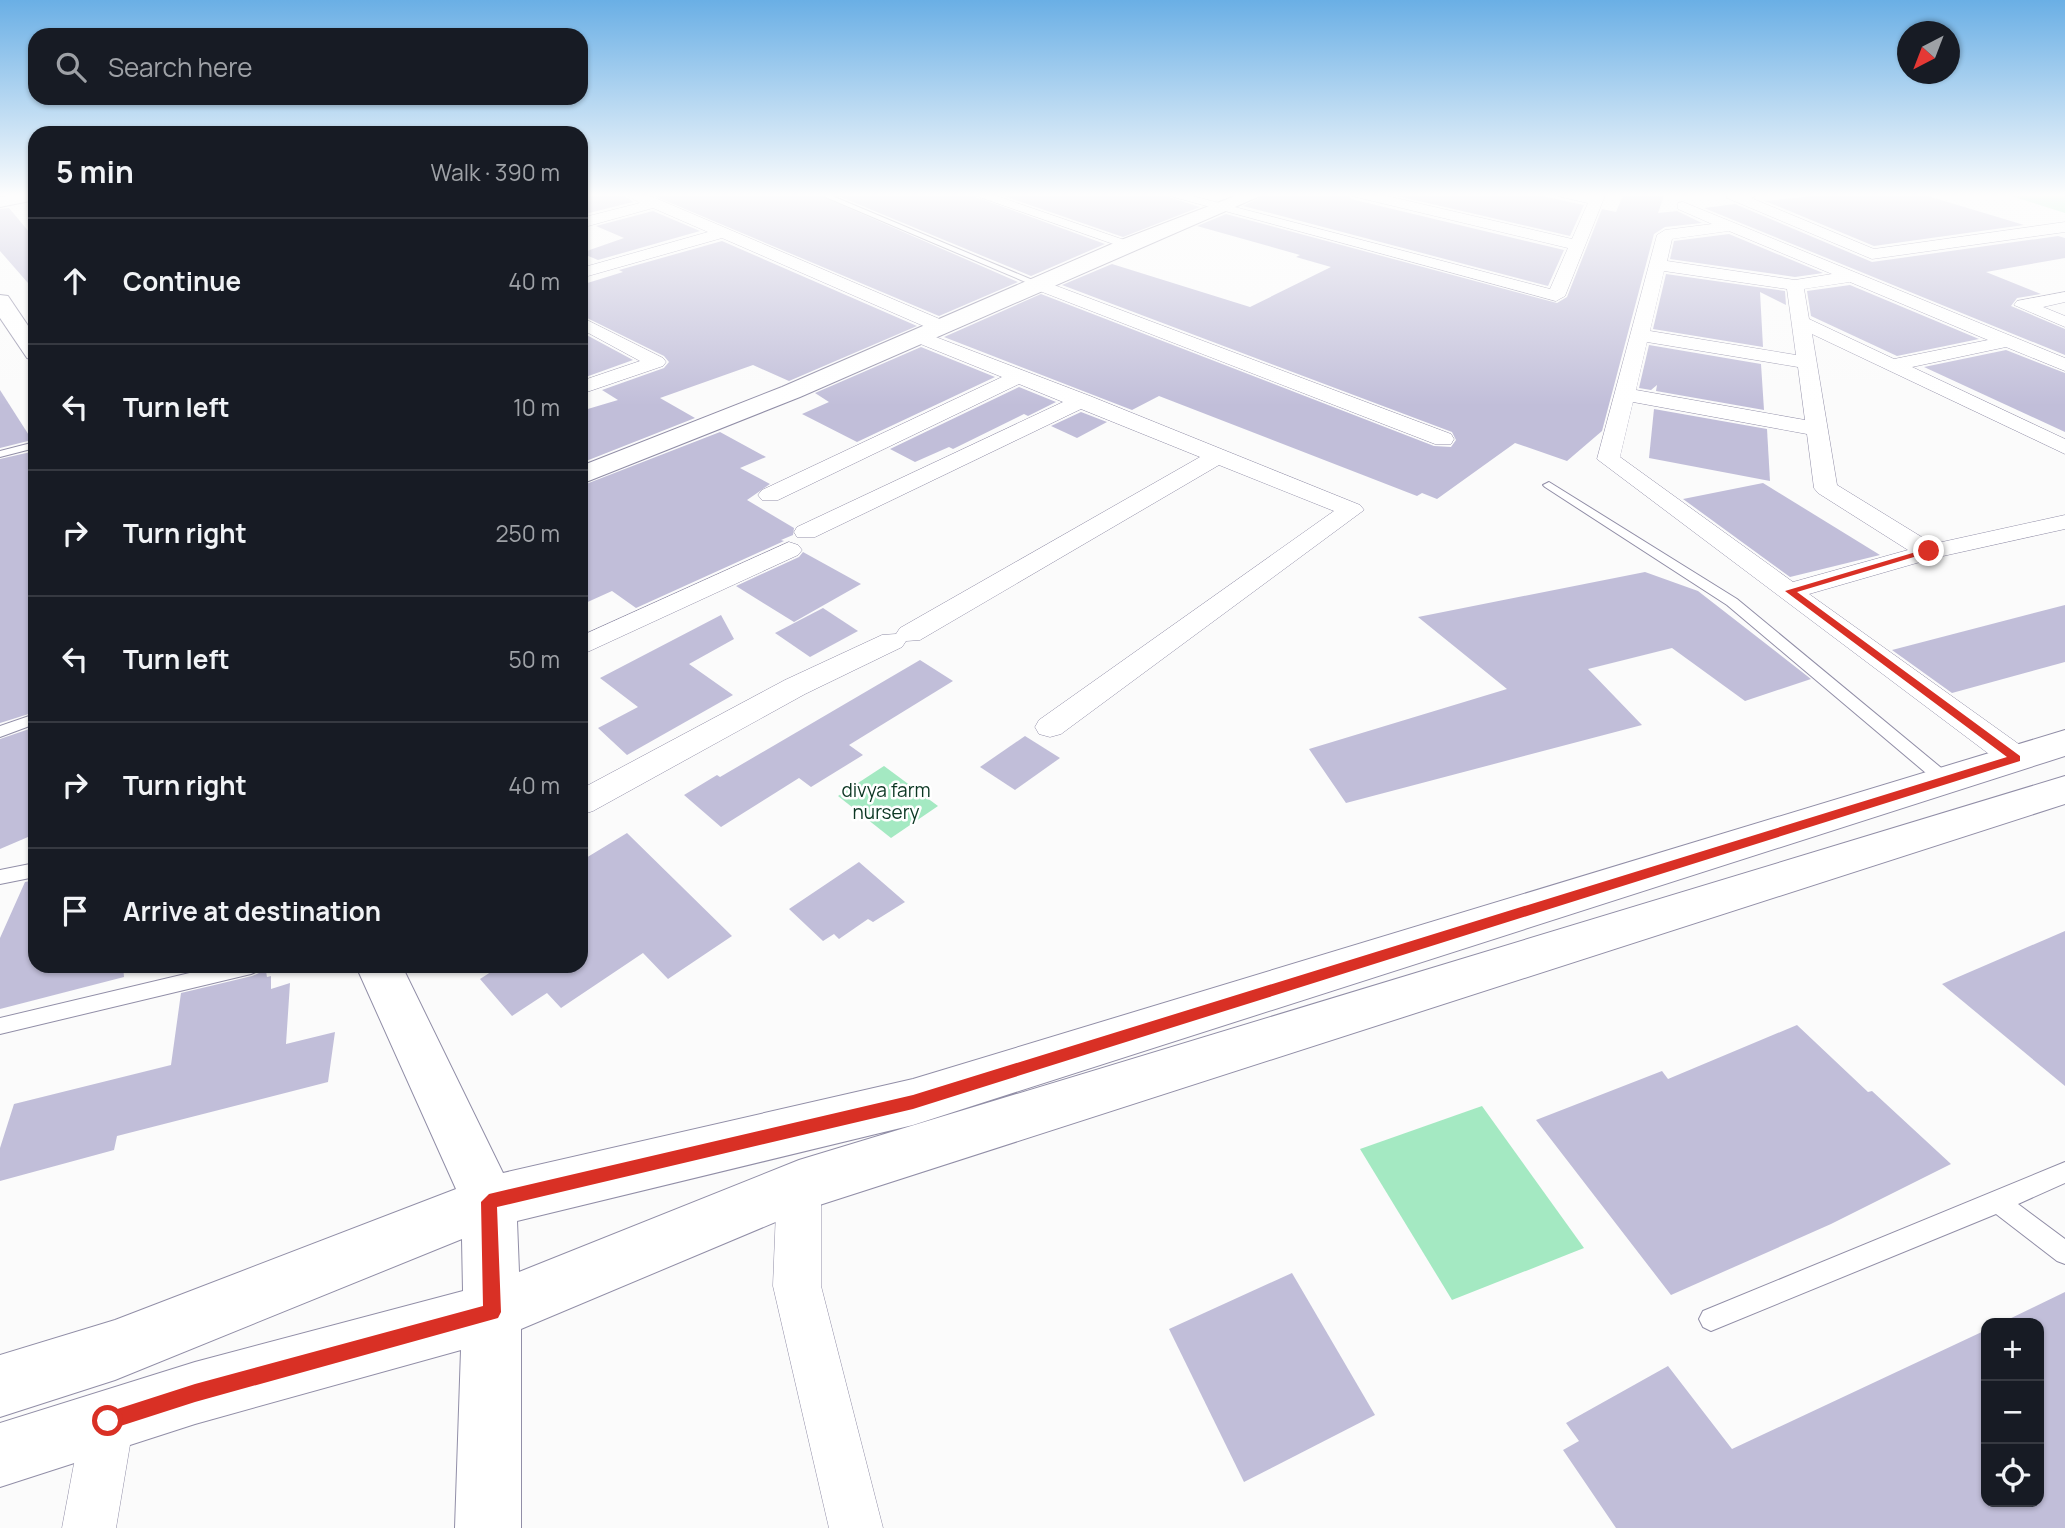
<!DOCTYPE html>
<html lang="en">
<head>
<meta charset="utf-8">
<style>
	body { margin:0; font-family:Manrope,sans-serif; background:#20242c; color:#f1f3f6 }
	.controls { position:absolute; right:21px; bottom:21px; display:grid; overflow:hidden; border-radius:14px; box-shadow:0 2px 5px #0004 }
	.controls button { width:63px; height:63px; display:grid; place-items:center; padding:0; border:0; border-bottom:2px solid #363941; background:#171b24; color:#f1f3f6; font:35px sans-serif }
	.compass { position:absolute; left:1897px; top:21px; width:63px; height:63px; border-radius:50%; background:#171b24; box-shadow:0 2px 5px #0004; rotate:222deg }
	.stop { position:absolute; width:21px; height:21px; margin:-16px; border:5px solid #d93025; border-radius:50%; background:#fff }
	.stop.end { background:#d93025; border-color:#fff; box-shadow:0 2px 7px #0008 }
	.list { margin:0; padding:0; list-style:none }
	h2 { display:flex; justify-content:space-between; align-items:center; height:91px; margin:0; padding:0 28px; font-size:30px }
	h2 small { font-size:23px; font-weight:400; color:#9ea1a6 }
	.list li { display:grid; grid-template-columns:46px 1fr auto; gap:21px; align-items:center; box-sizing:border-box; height:126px; padding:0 28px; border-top:2px solid #363941 }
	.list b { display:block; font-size:26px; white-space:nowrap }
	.list em { font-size:23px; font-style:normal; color:#9ea1a6 }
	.icon { flex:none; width:38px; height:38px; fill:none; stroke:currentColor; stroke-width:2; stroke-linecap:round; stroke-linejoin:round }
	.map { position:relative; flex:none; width:2065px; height:1528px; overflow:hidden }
	.search { position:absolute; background:#171b24; box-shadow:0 2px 5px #0004; left:28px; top:28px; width:560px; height:77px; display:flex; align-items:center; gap:18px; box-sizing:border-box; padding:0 24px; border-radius:21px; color:#9ea1a6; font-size:26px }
	.panel { position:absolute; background:#171b24; box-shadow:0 2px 5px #0004; left:28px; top:126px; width:560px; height:847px; border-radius:21px }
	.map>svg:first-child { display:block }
</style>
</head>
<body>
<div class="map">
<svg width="2065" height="1528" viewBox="0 0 2065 1528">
	<rect width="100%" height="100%" fill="#fbfbfb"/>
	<g fill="#a4e9c2">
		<polygon points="2002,193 2065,193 2065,213"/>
		<polygon points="884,766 938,806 891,838 838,796"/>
		<polygon points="1482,1106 1584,1248 1452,1300 1360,1149"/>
	</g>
	<g fill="#c1bed9">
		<polygon points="581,193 621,193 633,202 581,215"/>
		<polygon points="647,193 814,193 1018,282 939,316"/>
		<polygon points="831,193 965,193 1105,244 1031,276"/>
		<polygon points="995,193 1156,193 1200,207 1123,237"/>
		<polygon points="1269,193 1347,193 1351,199 1564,250 1548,286 1243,206"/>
		<polygon points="1384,193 1528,193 1584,205 1570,236"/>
		<polygon points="1624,193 1665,193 1658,213 1677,211 1702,223 1665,227 1654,234 1602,431 1567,461 1515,443 1437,499 1422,493 1417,496 1159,396 1132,410 944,337 1041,294 1434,446 1451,447 1456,440 1452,432 1062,285 1112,264 1250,307 1331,267 1296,257 1300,255 1197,226 1226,214 1557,303 1567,297 1602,209 1616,212"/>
		<polygon points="1842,193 1918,193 2024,225 1874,246 1765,201"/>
		<polygon points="1735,204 1872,262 2058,236 2065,238 2065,258 1986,272 2041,294 2017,298 2011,306 2065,329 2065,355 1704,208"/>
		<polygon points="9,208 35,239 35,291 0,251 0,209"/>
		<polygon points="653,211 700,231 598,260 581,253 624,238 596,226"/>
		<polygon points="1729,234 1823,273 1795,277 1670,259 1674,241"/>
		<polygon points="722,241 917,326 789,381 753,365 660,398 695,418 581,463 581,411 618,400 602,390 664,368 669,362 664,356 581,315 581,285 623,272 619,270"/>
		<polygon points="1666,274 1785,291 1786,305 1760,292 1763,347 1653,329"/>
		<polygon points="1850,285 1979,339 1897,356 1811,316 1807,291"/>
		<polygon points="581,332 633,360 583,378"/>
		<polygon points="1649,345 1761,364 1764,410 1656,391 1657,385 1651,390 1639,388"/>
		<polygon points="921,347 995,377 857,442 802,414 829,402 815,393"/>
		<polygon points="2006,350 2065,373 2065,432 1924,367"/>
		<polygon points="1019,387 1056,402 1028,416 1024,414 953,449 949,447 915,462 890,449"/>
		<polygon points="0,390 32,440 0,448"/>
		<polygon points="1654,409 1767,429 1770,481 1649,458"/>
		<polygon points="1081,412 1107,422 1077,438 1051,426"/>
		<polygon points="720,432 766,457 740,468 770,484 747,500 794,528 793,535 781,540 784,541 636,608 612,591 581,605 581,486"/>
		<polygon points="35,451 35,712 0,723 0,459"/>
		<polygon points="1763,483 1880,555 1790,577 1683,499"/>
		<polygon points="803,552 861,584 794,622 736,586 799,557"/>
		<polygon points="1645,572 1698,591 1811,679 1745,701 1672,648 1588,669 1642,725 1346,803 1309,749 1507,689 1418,617"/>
		<polygon points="2065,605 2065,662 1952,693 1892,650"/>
		<polygon points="823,608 858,631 810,657 775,633"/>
		<polygon points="721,615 734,639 689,664 733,695 627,755 598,728 638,707 600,678"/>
		<polygon points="920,660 953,681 849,745 863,755 811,787 799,778 721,827 684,795 717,775 720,777"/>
		<polygon points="35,727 35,834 0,849 0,739"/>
		<polygon points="1025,736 1060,758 1015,790 980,767"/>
		<polygon points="627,833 732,936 668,979 643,953 561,1008 547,993 512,1016 480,979 500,966 581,966 581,861"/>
		<polygon points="859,862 905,902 873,922 868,919 839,939 834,934 823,941 789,909"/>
		<polygon points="35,880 35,966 123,966 124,977 0,1009 0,938 25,882"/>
		<polygon points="2065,931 2065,1086 1942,984"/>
		<polygon points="262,966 265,966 267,977 271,976 271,989 290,983 286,1044 335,1032 328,1082 117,1136 114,1150 0,1181 0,1148 14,1104 171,1065 181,993 252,976 259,973"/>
		<polygon points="1797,1025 1868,1092 1872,1091 1951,1164 1831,1224 1671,1295 1536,1120 1662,1071 1668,1079"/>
		<polygon points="1292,1273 1375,1415 1244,1482 1169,1329"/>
		<polygon points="2065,1292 2065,1528 1616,1528 1563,1450 1579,1441 1566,1423 1668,1366 1732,1449 1986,1330 1986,1502 2039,1502 2039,1323 2001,1323"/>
	</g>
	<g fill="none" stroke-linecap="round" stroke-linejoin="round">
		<defs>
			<g id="lane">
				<polygon points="816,193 825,193 1042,284 1035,286"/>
				<polygon points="35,442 35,448 0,457 0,451"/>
				<polygon points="1549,482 1737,599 1951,776 1953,780 1951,784 1939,784 1727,605 1545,487 1543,485"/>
				<polygon points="35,714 35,724 0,737 0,726"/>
				<polygon points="35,863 35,877 0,884 0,870"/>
				<polygon points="219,966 260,966 258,971 251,974 0,1034 0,1018"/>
				<polygon points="2065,1162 2065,1183 2018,1204 2065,1239 2065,1264 2057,1261 1996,1214 1711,1331 1703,1327 1699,1319 1703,1311"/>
			</g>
			<g id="street">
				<polygon points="623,193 641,193 660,200 949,323 951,327 949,331 935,331 722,238 581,278 581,268 708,232 653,208 581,228 581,218 640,203"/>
				<polygon points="968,193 988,193 1136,244 1134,247 1122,247"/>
				<polygon points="1159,193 1181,193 1550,289 1568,248 1352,196 1350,193 1374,193 1572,239 1588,203 1557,196 1555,193 1606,193 1565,296 1556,301"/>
				<polygon points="1726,193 1761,193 1751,198 1874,249 2065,222 2065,232 1872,259 1727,198"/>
				<path d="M 1683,202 L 2065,358 L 2065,371 L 2006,347 L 1912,367 L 2065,439 L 2065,454 L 1812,334 L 1837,485 L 1933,544 L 2065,515 L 2065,529 L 1934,558 L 1809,594 L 2027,750 L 2032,758 L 2027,766 L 2016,769 L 2005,766 L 1597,459 L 1657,235 L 1665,230 L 1712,224 L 1678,209 L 1678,203 ZM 1729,231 L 1832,274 L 1795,280 L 1667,261 L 1672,239 ZM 1664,271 L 1787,289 L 1796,355 L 1650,331 ZM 1850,282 L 1988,340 L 1894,359 L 1809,319 L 1804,289 ZM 1647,342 L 1798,367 L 1805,420 L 1636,390 ZM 1633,402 L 1807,434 L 1814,488 L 1818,493 L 1908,550 L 1793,582 L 1620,457 Z"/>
				<polygon points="1038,279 1451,434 1454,439 1451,444 1435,444 1032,288 1029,284 1032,280"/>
				<polygon points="2065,292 2065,302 2043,307 2065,316 2065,327 2014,305 2017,301"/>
				<polygon points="581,317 663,358 666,362 663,366 581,394 581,381 640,361 581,329"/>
				<polygon points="920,331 1090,396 1360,505 1364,510 1061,734 1050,737 1039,734 1035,727 1039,720 1334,511 1219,465 920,640 906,641 902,647 805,694 593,811 581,815 581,789 785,680 882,635 896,634 900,628 1200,457 1081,409 815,537 797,537 794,532 797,527 1063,402 1019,384 778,500 762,500 758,495 762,490 1002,377 913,341 911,337 913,333"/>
				<polygon points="789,542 798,545 802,550 798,555 581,655 581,636"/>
				<polygon points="799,1165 815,1171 821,1186 821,1286 883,1528 829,1528 773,1286 777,1186 783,1171"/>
				<polygon points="108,1395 126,1403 134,1421 116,1528 62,1528 82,1421 90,1403"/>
			</g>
			<g id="secondary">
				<polygon points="21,193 35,193 35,200 0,207 0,197"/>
				<polygon points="1243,193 1267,193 800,397 581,484 581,466 782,387 1121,240"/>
				<polygon points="0,295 8,296 35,336 35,360 27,358 0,318"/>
				<polygon points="2065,730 2065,756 913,1125 517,1221 519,1272 799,1160 2065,776 2065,804 804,1210 521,1329 521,1528 455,1528 461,1350 195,1424 0,1487 0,1423 195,1362 463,1291 462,1239 115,1380 0,1417 0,1355 115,1320 456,1189 356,966 402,966 503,1173 913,1079"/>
			</g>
		</defs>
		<use href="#lane" stroke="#918ea7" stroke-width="2"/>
		<use href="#street" stroke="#918ea7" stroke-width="1"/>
		<use href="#secondary" stroke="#918ea7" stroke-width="2"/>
		<use href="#lane" fill="#fff" fill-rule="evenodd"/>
		<use href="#street" fill="#fff" fill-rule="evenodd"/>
		<use href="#secondary" fill="#fff" fill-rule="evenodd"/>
	</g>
	<linearGradient id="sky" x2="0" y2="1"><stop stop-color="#6aafe5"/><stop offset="0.48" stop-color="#fdfdfd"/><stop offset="1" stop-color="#fdfdfd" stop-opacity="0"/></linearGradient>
	<rect width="2065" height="406" fill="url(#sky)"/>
	<polygon fill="#d93025" points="1926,549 1934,551 1797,592 2020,756 2020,761 913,1109 497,1207 501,1312 498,1318 195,1402 108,1430 101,1427 99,1421 101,1414 108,1412 195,1384 483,1306 481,1202 489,1194 913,1095 2007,757 1785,591"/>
	<g text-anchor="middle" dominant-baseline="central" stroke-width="5" stroke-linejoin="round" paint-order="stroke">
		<g font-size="19" fill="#0c3723" stroke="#fff">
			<text x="886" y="790">divya farm<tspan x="886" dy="22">nursery</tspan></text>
		</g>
	</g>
</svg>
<div class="controls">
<button>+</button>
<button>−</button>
<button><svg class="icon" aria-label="locate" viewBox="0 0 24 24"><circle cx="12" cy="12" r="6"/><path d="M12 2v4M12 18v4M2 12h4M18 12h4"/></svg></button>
</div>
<svg class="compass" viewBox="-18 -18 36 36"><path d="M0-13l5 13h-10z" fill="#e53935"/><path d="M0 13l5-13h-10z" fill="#9ea1a6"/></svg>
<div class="stop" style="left:108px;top:1421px"></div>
<div class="stop end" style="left:1929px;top:551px"></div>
<div class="search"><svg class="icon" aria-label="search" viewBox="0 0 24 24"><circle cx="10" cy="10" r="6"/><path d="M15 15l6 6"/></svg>Search here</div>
<section class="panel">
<h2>5 min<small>Walk · 390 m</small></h2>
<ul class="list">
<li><svg class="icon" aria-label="ahead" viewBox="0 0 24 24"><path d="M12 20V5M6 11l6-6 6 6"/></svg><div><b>Continue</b></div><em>40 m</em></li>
<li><svg class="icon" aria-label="left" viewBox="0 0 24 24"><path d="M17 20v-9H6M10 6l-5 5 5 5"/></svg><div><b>Turn left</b></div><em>10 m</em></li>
<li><svg class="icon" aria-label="right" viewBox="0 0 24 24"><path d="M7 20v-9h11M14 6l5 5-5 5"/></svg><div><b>Turn right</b></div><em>250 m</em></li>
<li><svg class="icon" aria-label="left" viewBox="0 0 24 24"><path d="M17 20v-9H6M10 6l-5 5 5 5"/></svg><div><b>Turn left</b></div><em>50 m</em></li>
<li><svg class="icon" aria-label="right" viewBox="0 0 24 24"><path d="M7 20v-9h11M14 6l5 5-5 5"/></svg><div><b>Turn right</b></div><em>40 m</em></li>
<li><svg class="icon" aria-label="arrive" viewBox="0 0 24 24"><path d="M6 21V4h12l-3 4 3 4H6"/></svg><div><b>Arrive at destination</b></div></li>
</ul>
</section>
</div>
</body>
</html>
